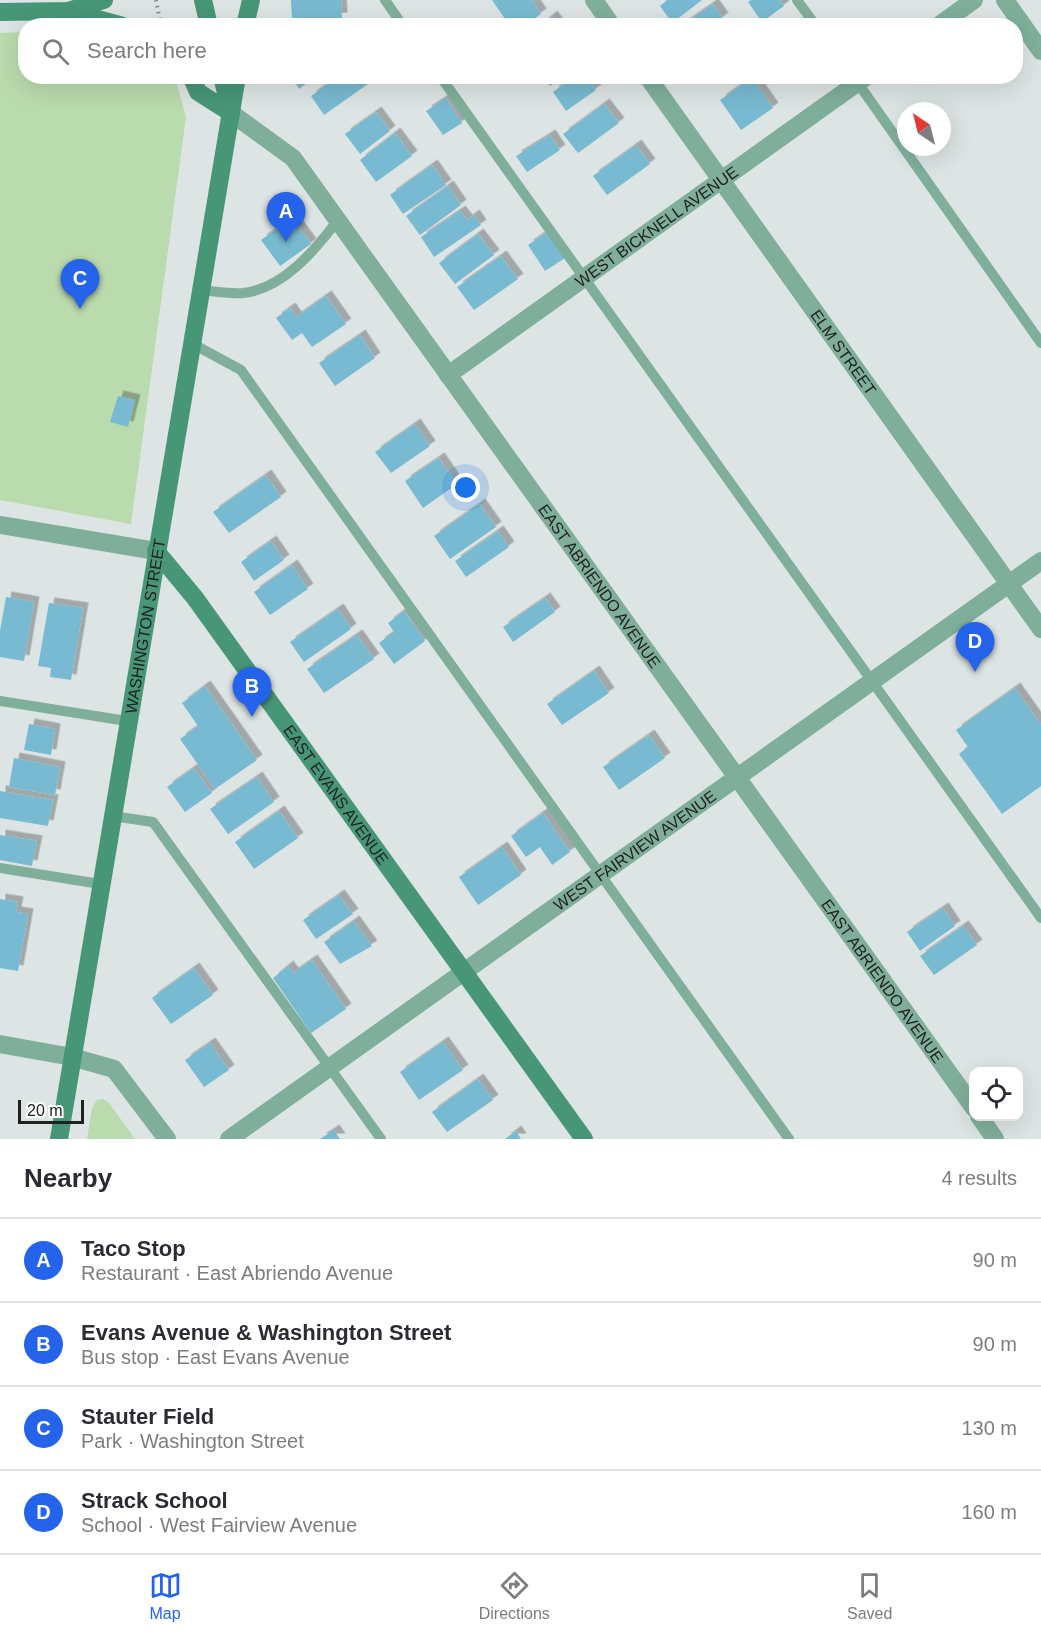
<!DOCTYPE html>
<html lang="en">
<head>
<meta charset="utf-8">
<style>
	body { margin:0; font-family:Arial,sans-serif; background:#f7f7f7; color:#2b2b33 }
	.controls { position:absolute; right:18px; bottom:18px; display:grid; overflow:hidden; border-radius:12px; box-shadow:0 6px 24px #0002 }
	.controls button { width:54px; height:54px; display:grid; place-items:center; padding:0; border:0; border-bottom:2px solid #e1e1e2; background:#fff; color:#2b2b33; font:30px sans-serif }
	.compass { position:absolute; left:897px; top:102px; width:54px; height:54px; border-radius:50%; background:#fff; box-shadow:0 6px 24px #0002; rotate:325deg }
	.scale { position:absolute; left:18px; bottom:15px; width:66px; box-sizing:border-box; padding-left:6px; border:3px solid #202222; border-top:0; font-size:16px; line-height:21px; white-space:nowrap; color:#202222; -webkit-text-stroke:4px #fff; paint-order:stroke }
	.you { position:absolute; left:466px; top:488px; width:21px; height:21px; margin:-15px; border:4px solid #fff; border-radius:50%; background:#1a73e8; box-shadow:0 0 0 9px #1a73e833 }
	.badge { display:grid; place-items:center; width:39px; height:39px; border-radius:50%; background:#2563eb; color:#fff; font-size:20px; font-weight:700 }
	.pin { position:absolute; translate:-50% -50px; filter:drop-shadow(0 2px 3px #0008) }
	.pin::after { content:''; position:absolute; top:32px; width:21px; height:18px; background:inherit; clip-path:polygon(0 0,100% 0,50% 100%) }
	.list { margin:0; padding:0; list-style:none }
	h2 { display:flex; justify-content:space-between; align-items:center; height:78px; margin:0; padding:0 24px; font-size:26px }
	h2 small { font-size:20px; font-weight:400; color:#7c7c81 }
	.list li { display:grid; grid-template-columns:39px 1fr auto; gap:18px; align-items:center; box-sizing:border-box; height:84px; padding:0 24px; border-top:2px solid #e1e1e2 }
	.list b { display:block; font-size:22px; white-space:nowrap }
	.list p { margin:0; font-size:20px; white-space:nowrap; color:#7c7c81 }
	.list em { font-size:20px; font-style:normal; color:#7c7c81 }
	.icon { flex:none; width:33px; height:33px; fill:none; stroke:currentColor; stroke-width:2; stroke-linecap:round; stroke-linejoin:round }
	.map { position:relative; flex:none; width:1041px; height:1139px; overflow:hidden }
	.search { position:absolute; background:#fff; box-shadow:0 6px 24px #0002; left:18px; right:18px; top:18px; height:66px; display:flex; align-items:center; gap:15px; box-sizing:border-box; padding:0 21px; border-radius:24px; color:#7c7c81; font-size:22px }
	.sheet { height:414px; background:#fff }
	nav { display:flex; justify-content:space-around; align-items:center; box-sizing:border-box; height:84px; border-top:2px solid #e1e1e2; background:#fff; font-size:16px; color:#7c7c81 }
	nav a { display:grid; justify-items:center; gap:3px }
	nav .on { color:#2563eb }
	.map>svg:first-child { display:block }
</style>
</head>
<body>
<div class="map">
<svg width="1041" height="1139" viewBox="0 0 1041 1139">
	<defs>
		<filter id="shadow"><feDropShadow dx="5.5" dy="-5.5" stdDeviation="0" flood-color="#0004"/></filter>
	</defs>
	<rect width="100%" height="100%" fill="#dde4e4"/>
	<g fill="#badbad">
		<polygon points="25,32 26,76 175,77 186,117 131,524 0,500 0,33"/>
		<polygon points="103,1099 109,1103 135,1139 87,1139 92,1108 97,1100"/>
	</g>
	<g fill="#78bad1" filter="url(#shadow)">
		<polygon points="291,0 341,0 342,18 292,20"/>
		<polygon points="492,0 532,0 541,14 524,26 510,26"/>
		<polygon points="667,0 702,0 672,23 660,6"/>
		<polygon points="751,0 780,0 784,6 762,22 748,2"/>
		<polygon points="713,4 723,18 712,26 681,26"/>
		<polygon points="552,16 559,26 540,26"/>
		<polygon points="291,76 317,76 299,89"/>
		<polygon points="339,76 373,76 375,79 324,115 311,96"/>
		<polygon points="543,76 563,76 550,86"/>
		<polygon points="575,76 587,76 596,90 566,111 553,92"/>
		<polygon points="713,76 730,76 718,84"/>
		<polygon points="752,78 773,108 741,130 720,100"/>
		<polygon points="446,98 462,123 443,135 426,111"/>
		<polygon points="604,104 619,123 578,153 563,134"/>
		<polygon points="376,112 390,131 360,154 345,134"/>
		<polygon points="395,133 412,156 376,182 360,160"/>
		<polygon points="550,135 560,150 527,172 516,156"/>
		<polygon points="636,145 650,164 607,195 593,176"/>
		<polygon points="432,165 446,185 403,214 390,195"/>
		<polygon points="448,186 461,205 420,235 406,216"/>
		<polygon points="460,211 467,220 474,215 481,225 434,257 421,237"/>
		<polygon points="292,218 311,244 280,266 261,240"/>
		<polygon points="547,232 565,258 545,271 528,245"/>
		<polygon points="478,234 494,255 455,284 439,263"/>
		<polygon points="501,256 518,279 474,310 457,287"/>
		<polygon points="326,296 346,324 312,347 302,333 292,340 276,318 290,308 296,317"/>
		<polygon points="360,335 375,358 335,386 319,363"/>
		<polygon points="118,396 135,400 128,427 110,422"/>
		<polygon points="415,424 430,446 391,473 375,452"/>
		<polygon points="439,458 457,484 423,508 405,481"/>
		<polygon points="266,475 281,497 229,533 213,512"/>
		<polygon points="480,504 496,527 450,559 434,536"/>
		<polygon points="498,531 509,547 466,577 455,561"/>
		<polygon points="271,541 284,560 254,581 241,562"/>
		<polygon points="292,565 308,589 270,615 254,592"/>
		<polygon points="6,597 34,602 24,661 0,657 0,631"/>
		<polygon points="545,598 555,612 513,642 503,627"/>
		<polygon points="49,603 83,608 71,680 50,677 51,668 38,666"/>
		<polygon points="338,609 351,629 304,662 290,642"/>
		<polygon points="404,611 425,641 394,664 379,643 394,632 388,623"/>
		<polygon points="357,635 374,659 324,693 307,669"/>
		<polygon points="594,671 609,693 562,725 547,704"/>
		<polygon points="205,686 257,760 215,789 180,739 198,726 182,703"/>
		<polygon points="1015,688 1041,725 1041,786 1002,814 959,754 968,747 956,730"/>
		<polygon points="29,724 55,729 51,755 24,750"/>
		<polygon points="649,735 665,758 619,790 603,767"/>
		<polygon points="14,758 60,767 55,795 9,787"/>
		<polygon points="194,768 212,793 185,812 167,787"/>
		<polygon points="257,777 274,802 228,834 210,809"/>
		<polygon points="0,791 53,800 48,826 0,818"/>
		<polygon points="279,811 298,838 254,869 235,842"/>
		<polygon points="543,813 570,852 552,865 540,847 526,857 511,836"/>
		<polygon points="0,835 37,841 32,866 0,860"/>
		<polygon points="502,847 521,875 478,905 459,877"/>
		<polygon points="339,895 353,914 316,939 303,920"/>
		<polygon points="0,899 18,902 16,912 28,914 18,971 0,968"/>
		<polygon points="943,908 955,926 920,951 907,932"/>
		<polygon points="354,921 372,946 340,964 324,942"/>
		<polygon points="963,926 977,945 934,975 920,956"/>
		<polygon points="312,960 346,1009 311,1033 273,978 288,966 293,973"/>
		<polygon points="194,968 213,995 171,1024 152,998"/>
		<polygon points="443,1042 463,1070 419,1100 400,1072"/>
		<polygon points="210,1043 229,1070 204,1087 185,1060"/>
		<polygon points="478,1079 493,1100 447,1132 432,1112"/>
		<polygon points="334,1130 340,1139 320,1139"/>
		<polygon points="516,1131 521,1139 505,1139"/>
	</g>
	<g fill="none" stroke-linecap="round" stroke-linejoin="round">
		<polyline stroke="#848888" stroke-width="4" stroke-dasharray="1.5 4.5" stroke-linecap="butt" points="156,0 161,26"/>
		<g stroke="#7faf9a" stroke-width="10">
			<polyline points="385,0 403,26"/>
			<polyline points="797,0 816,26"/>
			<polyline points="440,76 1041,918"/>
			<polyline points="855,79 1041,343"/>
			<path d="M 200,290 C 214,291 229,294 243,293 C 283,289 315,250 338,220"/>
			<polyline points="191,343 241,370 789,1139"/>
			<polyline points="0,701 127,721"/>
			<polyline points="112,816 153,822 381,1139"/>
			<polyline points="0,868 100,884"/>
		</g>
		<g stroke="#7faf9a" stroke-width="18">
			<polyline points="594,0 612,26"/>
			<polyline points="1005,0 1041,51"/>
			<polyline points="938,26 974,0"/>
			<path id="s1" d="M 647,76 L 1041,629"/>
			<path id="s2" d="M 231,113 L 293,158 L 974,1108"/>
			<path id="s3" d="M 448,375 L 867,76"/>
			<polyline points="0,525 156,551"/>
			<polyline points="0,1044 72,1057 114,1069 167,1139"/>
			<polyline points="979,1116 995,1139"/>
			<path id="s4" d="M 229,1139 L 1041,561"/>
		</g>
		<g stroke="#479677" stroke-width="18">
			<polyline points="203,0 209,26"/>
			<polyline points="68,11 123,26"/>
			<polyline points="0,12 68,11 104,0"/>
			<polyline points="245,26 251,0"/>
			<polyline points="191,76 198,92 231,113"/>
			<polyline points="222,76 229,106"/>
			<path id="s5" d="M 156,551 L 195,598 L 584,1139"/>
			<path id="s6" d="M 59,1139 L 237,76"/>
		</g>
	</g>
	<g text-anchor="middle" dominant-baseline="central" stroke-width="4.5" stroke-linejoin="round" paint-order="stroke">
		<g font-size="16" fill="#202222" stroke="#fff">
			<text stroke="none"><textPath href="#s3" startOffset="256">WEST BICKNELL AVENUE</textPath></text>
			<text stroke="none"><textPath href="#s1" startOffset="339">ELM STREET</textPath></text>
			<text stroke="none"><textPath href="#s2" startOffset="603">EAST ABRIENDO AVENUE</textPath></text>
			<text stroke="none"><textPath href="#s6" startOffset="520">WASHINGTON STREET</textPath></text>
			<text stroke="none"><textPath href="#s5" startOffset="303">EAST EVANS AVENUE</textPath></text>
			<text stroke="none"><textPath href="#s4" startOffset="498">WEST FAIRVIEW AVENUE</textPath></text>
			<text stroke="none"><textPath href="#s2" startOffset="1089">EAST ABRIENDO AVENUE</textPath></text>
		</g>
	</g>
</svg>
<div class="controls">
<button><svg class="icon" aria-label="locate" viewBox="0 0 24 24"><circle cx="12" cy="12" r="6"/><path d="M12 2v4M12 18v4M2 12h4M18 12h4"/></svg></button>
</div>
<svg class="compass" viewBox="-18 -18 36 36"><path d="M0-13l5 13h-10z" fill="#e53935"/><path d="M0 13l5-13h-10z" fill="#7c7c81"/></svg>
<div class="scale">20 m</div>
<div class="you"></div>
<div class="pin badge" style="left:286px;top:242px">A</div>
<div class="pin badge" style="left:252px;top:717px">B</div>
<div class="pin badge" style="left:80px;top:309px">C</div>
<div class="pin badge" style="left:975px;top:672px">D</div>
<div class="search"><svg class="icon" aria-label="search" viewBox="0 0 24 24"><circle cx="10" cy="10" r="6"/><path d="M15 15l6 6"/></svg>Search here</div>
</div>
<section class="sheet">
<h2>Nearby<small>4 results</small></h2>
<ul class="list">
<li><span class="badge">A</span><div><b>Taco Stop</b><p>Restaurant · East Abriendo Avenue</p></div><em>90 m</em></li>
<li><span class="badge">B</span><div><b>Evans Avenue &amp; Washington Street</b><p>Bus stop · East Evans Avenue</p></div><em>90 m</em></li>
<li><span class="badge">C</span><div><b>Stauter Field</b><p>Park · Washington Street</p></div><em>130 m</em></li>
<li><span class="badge">D</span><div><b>Strack School</b><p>School · West Fairview Avenue</p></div><em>160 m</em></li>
</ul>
</section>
<nav>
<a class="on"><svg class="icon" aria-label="map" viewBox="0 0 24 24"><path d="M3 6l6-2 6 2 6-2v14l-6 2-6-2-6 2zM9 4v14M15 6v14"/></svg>Map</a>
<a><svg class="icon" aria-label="directions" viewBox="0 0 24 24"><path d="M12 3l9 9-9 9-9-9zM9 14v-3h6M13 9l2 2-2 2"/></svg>Directions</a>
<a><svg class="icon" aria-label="saved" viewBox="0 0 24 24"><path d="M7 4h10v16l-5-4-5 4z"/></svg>Saved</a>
</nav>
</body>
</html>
